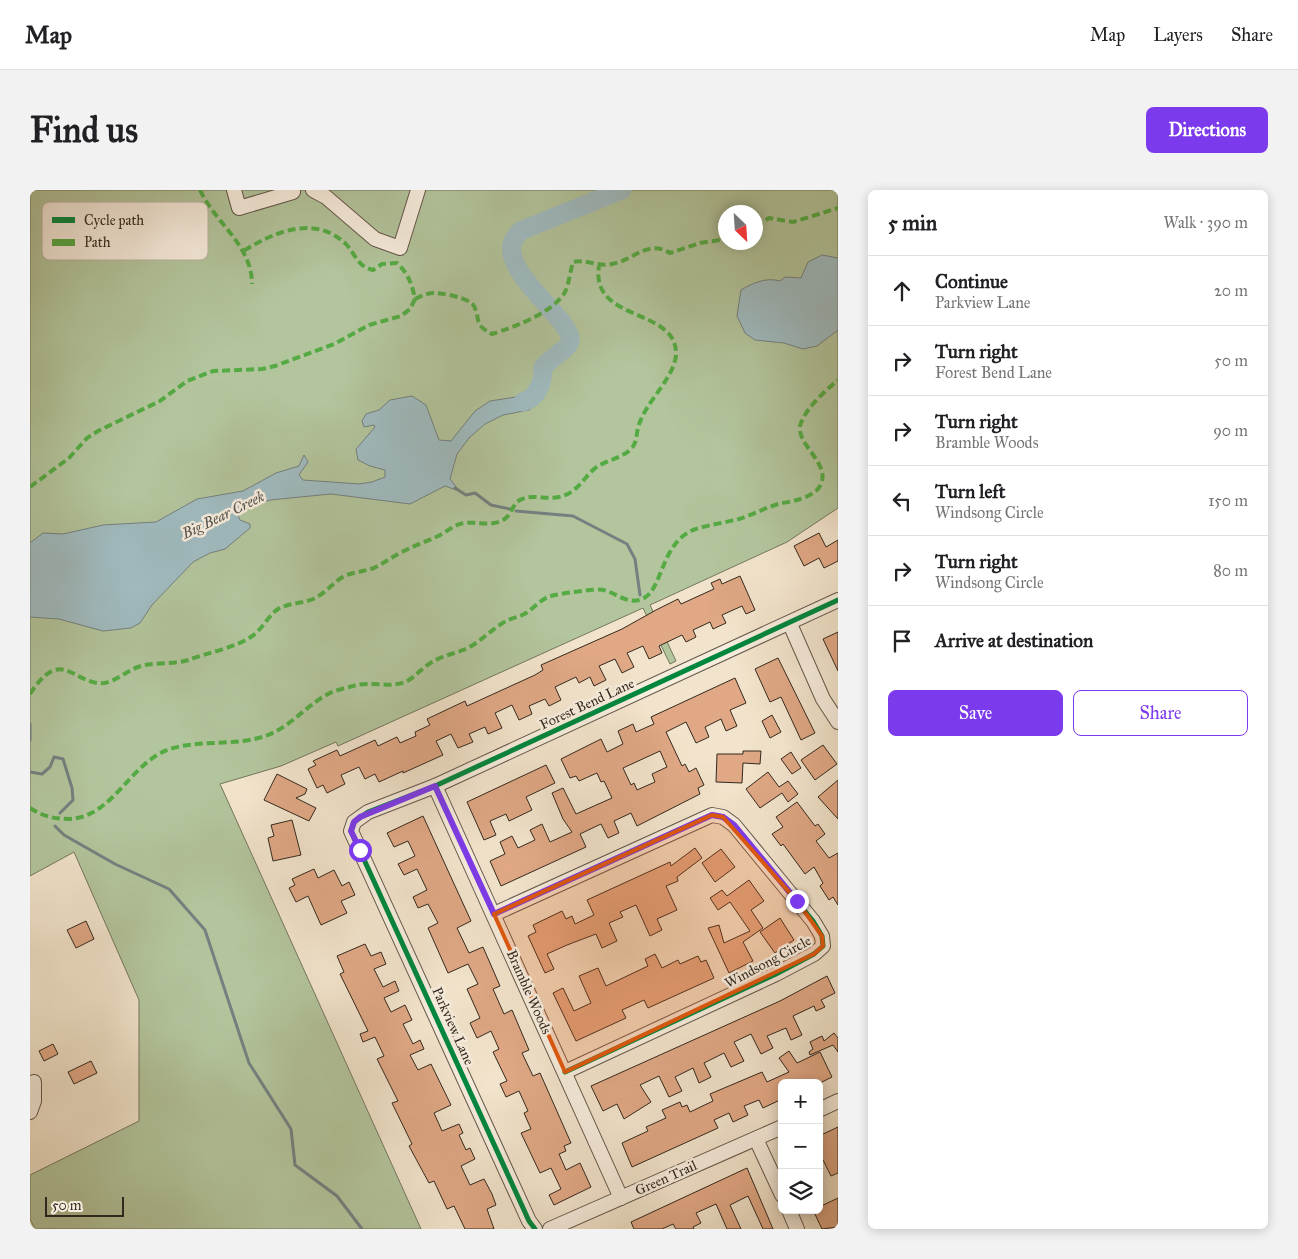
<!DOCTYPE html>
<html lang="en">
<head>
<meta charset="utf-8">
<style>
	body { margin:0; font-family:"IM FELL Great Primer",serif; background:#f2f2f2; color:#202124 }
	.controls { position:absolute; right:15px; bottom:15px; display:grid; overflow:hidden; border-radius:8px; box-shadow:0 2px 12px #0003 }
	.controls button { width:45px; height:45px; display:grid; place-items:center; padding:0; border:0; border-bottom:1px solid #e0e0e0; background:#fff; color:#202124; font:25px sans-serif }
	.compass { position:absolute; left:688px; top:15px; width:45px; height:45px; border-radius:50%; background:#fff; box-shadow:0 2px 12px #0003; rotate:155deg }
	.scale { position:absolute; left:15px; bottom:12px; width:79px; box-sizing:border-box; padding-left:5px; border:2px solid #33281e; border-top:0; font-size:14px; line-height:18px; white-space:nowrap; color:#33281e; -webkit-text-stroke:4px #f7edde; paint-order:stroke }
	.stop { position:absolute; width:15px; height:15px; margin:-11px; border:4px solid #7c3aed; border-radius:50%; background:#fff }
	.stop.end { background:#7c3aed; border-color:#fff; box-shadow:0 1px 5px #0008 }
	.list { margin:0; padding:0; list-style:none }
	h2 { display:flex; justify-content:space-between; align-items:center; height:65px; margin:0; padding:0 20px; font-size:21px }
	h2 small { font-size:16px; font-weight:400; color:#757577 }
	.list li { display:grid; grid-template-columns:32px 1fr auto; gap:15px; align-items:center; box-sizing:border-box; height:70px; padding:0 20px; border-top:1px solid #e0e0e0 }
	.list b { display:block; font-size:19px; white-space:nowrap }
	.list p { margin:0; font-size:16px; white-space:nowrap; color:#757577 }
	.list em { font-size:16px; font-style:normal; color:#757577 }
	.actions { display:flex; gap:10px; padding:15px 20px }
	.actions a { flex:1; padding:11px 0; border:1px solid #7c3aed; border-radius:8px; text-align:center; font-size:18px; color:#7c3aed }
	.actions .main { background:#7c3aed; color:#fff }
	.icon { flex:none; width:28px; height:28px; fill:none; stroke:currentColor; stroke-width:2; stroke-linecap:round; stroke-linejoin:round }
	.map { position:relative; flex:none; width:808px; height:1039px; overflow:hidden; border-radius:8px }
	header { display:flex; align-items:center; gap:30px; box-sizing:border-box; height:70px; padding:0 25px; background:#fff; border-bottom:1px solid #e0e0e0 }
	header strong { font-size:24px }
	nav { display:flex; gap:28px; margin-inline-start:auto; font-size:18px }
	.intro { display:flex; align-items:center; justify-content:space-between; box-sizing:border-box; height:120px; padding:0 30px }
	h1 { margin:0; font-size:35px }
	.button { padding:12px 22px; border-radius:8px; background:#7c3aed; color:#fff; font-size:18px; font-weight:700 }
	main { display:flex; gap:30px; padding:0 30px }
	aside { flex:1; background:#fff; border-radius:8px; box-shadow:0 2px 12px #0003 }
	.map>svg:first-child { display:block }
</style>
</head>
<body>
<header>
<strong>Map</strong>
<nav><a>Map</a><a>Layers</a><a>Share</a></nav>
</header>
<div class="intro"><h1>Find us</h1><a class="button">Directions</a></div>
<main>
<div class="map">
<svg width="808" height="1039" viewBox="0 0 808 1039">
	<rect width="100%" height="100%" fill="#f2e4cc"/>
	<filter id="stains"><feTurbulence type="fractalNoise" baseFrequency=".004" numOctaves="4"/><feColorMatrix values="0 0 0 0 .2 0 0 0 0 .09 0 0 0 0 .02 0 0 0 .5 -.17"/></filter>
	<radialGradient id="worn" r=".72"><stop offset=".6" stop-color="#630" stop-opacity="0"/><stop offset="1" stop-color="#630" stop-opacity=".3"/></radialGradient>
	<path fill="#b3c59d" stroke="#73765e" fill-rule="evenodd" d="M 0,0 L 808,0 L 808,318 L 757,352 L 620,415 L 646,471 L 640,474 L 613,418 L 308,556 L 306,552 L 251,576 L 190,594 L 391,1039 L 5,1039 L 0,1029 L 0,985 L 109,931 L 109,810 L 44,662 L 0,686 ZM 696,22 L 726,22 L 726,52 L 696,52 Z"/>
	<g fill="#a0bcc1" stroke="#748180">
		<path d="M 792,65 L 808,68 L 808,140 L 787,156 L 773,159 L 754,153 L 725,150 L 715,143 L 707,126 L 711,100 C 723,93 736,87 750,91 L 755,87 L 771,88 L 778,72 Z"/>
		<polygon points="512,194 516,202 508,213 499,220 473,225 455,234 439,248 427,264 420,289 428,299 426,300 415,296 380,314 301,304 240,310 214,319 208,325 210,330 220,334 220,338 195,359 180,363 163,372 122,415 110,433 101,438 73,441 29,429 0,427 0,353 13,343 33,344 73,335 126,332 167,309 213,301 246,283 269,276 274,265 278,272 269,285 273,290 329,294 342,292 355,287 355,280 340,276 328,270 326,259 345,237 344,235 334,237 332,231 336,224 349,220 360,210 382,206 396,215 409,250 421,251 445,221 460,211 492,206 503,197"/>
	</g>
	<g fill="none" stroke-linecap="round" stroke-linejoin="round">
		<g stroke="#748180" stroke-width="3">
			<polyline points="425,298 436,305 445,303 461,315 480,319"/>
			<polyline points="486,321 543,326 597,354 605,369 610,405"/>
			<polyline points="0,534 0,550"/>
			<polyline points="0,582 12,584 20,577 24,567 33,569 42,598 43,610 30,623"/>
			<polyline points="25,636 34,645 85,674 139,699 175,740 219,873 261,939 265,975 307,1006 332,1039"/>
		</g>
		<path stroke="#a0bcc1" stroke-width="19" d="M 493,212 C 509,207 513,191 513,177 C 517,172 538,157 539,154 C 550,135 475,88 482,54 C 483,50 488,44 490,41 L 592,0"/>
	</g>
	<g fill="#e0a885" stroke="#33281e" fill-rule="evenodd">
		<polygon points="789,343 796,357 808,350 808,371 794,378 789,368 774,376 764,356"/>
		<polygon points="710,386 725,420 716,424 712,416 692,425 696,433 683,439 680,432 663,440 666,447 656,452 652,445 629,456 632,463 619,469 613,456 597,463 604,477 592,483 585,469 569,476 576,490 564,496 560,487 549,493 546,487 525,497 531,510 519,516 515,509 499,516 502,524 489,530 482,515 465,523 472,538 458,544 455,537 439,544 443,552 428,558 421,544 406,551 413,565 373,583 373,581 349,592 345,584 335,589 329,577 311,585 315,594 297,603 293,595 287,598 278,579 286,575 283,571 307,560 310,566 345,550 348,556 367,547 370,553 386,546 385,542 400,535 397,529 435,511 437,516 505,485 513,480 511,475 592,439 626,420 648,409 651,414 684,399 681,393 690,389 692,394"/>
		<polygon points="808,442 808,481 793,449"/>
		<polygon points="748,468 785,543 771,550 751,507 740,512 725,479"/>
		<path d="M 705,488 L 716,513 L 700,520 L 707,536 L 696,541 L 691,529 L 675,537 L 679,547 L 666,553 L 656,532 L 636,542 L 652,576 L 655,574 L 659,582 L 666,578 L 674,595 L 668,598 L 670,604 L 607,636 L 601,623 L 584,631 L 589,643 L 578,648 L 571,634 L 550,644 L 556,657 L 471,696 L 460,671 L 475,664 L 470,652 L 482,646 L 488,658 L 505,650 L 500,640 L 512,634 L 520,652 L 542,642 L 533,629 L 522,603 L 533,598 L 546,624 L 582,608 L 574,591 L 571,592 L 567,583 L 549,591 L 546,586 L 540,588 L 531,569 L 571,549 L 577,562 L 593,554 L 588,541 L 603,534 L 606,542 L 624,534 L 621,527 ZM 630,561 L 637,577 L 622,584 L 625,592 L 607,600 L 604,593 L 601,595 L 593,578 Z"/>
		<polygon points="742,525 751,542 740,548 732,531"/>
		<polygon points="793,555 807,574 785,590 771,570"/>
		<polygon points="713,561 731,561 730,574 713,573 712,593 686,592 687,564 713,564"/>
		<polygon points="761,562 771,578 762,584 751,569"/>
		<polygon points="516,575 525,593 496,607 502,620 479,631 476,624 460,631 466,645 454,650 437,612"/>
		<polygon points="738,582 749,597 758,591 768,604 758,612 752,603 730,618 716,599"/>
		<polygon points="247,584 277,599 275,604 266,608 286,618 279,631 234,610"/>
		<polygon points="808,590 808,629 788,607"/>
		<polygon points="767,612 785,636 788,634 795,644 786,651 799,668 808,663 808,715 803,707 799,710 790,696 793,693 784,677 775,684 753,654 751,656 742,644 753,637 746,627"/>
		<polygon points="393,626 441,731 427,738 439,763 453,757 470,796 463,799 474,824 482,820 499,860 492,863 503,886 510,883 541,953 534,956 536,961 529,964 536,980 550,973 561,997 524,1015 519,1005 531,999 521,978 510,983 491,943 501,939 494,923 498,921 489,901 476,907 470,894 477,891 463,862 469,859 461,841 447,848 440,833 450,828 437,799 448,794 438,774 418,783 398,738 408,733 398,714 388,718 383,707 397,700 387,679 374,685 368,674 385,666 378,651 364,657 357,643"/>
		<polygon points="262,630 271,665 243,671 238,648 244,646 241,635"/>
		<polygon points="665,658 672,668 647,687 648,691 636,696 647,720 627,729 632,740 620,746 606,715 590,722 593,727 579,733 587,751 572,758 566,744 537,755 517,764 524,779 515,783 498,746 506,742 503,735 532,721 536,729 542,726 545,734 564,725 557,710 640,672 641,676"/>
		<polygon points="691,659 705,677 685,692 672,673"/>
		<polygon points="284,679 288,688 304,680 312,696 319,692 325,705 311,711 317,723 291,735 278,706 266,712 259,698 265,695 262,689"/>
		<polygon points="719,690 734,711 721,720 733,738 713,752 723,771 699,783 678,738 689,735 694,753 720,741 700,712 688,720 680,708 692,700 697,706"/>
		<polygon points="750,728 764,750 745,763 730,742"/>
		<polygon points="56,731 64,749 46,758 37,740"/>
		<polygon points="335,754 341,766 351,762 356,774 344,779 353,797 365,791 369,801 354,808 361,822 375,815 382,830 373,834 383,854 390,850 394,859 380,865 388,880 401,874 421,915 404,923 412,941 429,934 433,943 429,945 436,960 440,958 445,969 431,976 440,995 454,989 462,1004 466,1015 457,1019 464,1039 435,1039 424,1016 417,1019 404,991 399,993 379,956 382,954 362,913 368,911 347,869 354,866 345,847 333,852 330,844 338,841 310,784 314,782 307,766"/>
		<polygon points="625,764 632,778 648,770 650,774 668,766 671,772 676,770 684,788 618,818 614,810 592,820 596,828 546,851 523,803 533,798 544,821 561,813 549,786 568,778 576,796 618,776 615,769"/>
		<polygon points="797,786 805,803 791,810 795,817 786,821 784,816 763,826 772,845 761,850 756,838 737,846 743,858 731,864 721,844 704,852 714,871 701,877 694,863 674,873 681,887 669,893 663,878 645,887 652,901 639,907 629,886 610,895 621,912 594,929 587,914 573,921 561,896 750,811"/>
		<polygon points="804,843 808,848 808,862 803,855 780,865 779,862 783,859 780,852 792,846 794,851"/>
		<polygon points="23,854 28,864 14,871 9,861"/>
		<polygon points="759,861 767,873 790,862 802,887 790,893 752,893 752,909 733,918 729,910 714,916 718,925 703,932 699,923 684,930 688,938 602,977 592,953 618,941 616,937 636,928 632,920 650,912 652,917 657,915 660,922 683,911 680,904 732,882 737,892 759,882 749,868"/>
		<polygon points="61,871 67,883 44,894 38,882"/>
		<polygon points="808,937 808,983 801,986 793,970 789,972 789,946"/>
		<polygon points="717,978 743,1039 733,1039 718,1006 700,1015 711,1039 697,1039 686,1014 666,1023 671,1033 663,1037 664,1039 646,1039 643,1034 632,1039 604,1039 601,1032"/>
		<polygon points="808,1008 808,1037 792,1039 783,1020 789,1020 789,1017"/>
	</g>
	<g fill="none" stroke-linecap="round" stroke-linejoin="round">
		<defs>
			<g id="minor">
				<polyline points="204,0 209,18 263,2"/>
				<polyline points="283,0 296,7 345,49 370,58 388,0"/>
				<polyline points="760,434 793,509 808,532"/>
				<polyline points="405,596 591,1008"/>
				<polyline points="464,724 682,625 693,627 704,635 783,731 792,746 793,756 784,764 746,784 535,882"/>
				<polyline points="789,920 808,911"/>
				<polyline points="0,922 4,911 4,892"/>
				<polyline points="726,949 752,1005"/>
				<polyline points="759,1020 767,1039"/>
				<polyline points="505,1039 499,1031 321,641 324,632 338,622 405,596 808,410"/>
				<polyline points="520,1039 752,937"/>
			</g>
		</defs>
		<use href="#minor" stroke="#63574a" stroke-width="16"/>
		<use href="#minor" stroke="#f7edde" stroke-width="14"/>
		<g stroke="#54aa43" stroke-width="4" stroke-dasharray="8 4" stroke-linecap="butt">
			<path d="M 170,0 C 185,33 222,55 222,94"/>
			<polyline points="726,37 739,28 763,32 808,18"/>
			<path d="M 385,109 C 391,106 398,103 404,103 C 413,103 440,108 444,116 C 451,131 443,134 462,144 C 484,137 523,123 535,102 C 539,94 540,82 543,72 C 557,69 568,77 582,74 C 604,70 618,49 640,63 L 670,53 L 696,49"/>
			<path d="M 0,297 L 39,268 L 57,248 L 68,241 L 130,211 L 157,191 L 183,181 L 232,179 L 245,176 L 304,154 L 339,135 L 371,126 L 380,119 L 385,109 C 382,94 378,83 367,73 L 352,74 L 343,80 C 328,77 325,64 316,54 C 284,24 245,42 213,61"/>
			<path d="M 0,504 C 32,454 44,496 74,493 C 86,491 97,481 108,477 C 120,472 142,475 158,470 C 177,463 212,456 226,443 C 234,436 239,425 248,419 C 260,412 275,414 287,407 C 298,401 306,389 317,385 C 326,382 335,381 344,378 C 354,373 362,367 372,362 C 383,356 395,352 406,347 C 414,344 422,336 430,334 C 444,330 457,337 471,331 C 483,326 481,313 492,309 C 504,304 517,310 529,307 C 547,303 552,290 564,279 C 575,270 591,269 601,259 C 607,253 606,246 608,238 C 614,213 644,189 646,165 C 648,117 560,133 569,76"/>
			<path d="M 0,618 C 12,626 24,629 39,629 C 84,627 99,573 140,559 C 171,549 207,557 238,545 C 261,536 277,515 298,504 C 306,500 315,498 323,496 C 341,490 362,500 379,490 C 388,484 394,476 404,471 C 414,465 427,463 438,458 C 451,451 462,439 476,431 C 482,428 490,427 496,423 C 504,418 512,408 521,406 C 528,404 568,398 573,400 C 587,403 597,415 612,409 C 633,401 630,354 663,340 C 677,335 694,333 709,329 C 722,325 735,318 748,314 C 762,311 775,310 787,300 C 808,276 762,254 771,233 C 777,217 795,201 808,190"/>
		</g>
		<defs>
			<g id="cycleway">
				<polyline points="464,724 682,625 693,627 704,635 783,731 792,746 793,756 784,764 746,784 535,882"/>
				<polyline points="505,1039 499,1031 321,641 324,632 338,622 405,596 808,410"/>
			</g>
		</defs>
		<use href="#cycleway" stroke="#f7edde" stroke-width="8"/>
		<use href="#cycleway" stroke="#00873e" stroke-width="5"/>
	</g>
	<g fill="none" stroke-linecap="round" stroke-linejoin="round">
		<polyline stroke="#7c3aed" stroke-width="6" points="330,660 321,641 324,632 330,627 405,596 464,724 682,625 693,627 704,635 767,711"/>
	</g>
	<path fill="#df570d" fill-opacity="0.2" stroke="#df570d" stroke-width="4" stroke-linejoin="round" d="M 682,625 L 693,627 L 767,711 L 792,746 L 793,756 L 784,764 L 535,882 L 464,724 Z"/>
	<g text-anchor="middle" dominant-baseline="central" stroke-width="5" stroke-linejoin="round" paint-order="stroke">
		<g font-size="14" fill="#33281e" stroke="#f7edde">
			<text transform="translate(557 514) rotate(-25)">Forest Bend Lane</text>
			<text transform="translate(738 772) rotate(-28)">Windsong Circle</text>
			<text transform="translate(499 802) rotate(66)">Bramble Woods</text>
			<text transform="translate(423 836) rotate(66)">Parkview Lane</text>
			<text transform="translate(636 988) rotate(-24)">Green Trail</text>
		</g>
		<g font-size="15" font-style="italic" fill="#54544f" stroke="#f7edde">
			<text transform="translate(193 325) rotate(-26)">Big Bear Creek</text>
		</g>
	</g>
	<rect x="12" y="12" width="166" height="58" rx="8" fill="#f7edde" stroke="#bcb2a4" stroke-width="1"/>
	<rect x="22" y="27" width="23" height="6" fill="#00873e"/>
	<rect x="22" y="49" width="23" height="7" fill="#54aa43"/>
	<g font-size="14" fill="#33281e">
		<text x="54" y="35">Cycle path</text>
		<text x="54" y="57">Path</text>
	</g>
	<rect width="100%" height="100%" filter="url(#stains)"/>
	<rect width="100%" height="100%" fill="url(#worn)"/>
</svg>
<div class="controls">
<button>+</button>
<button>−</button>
<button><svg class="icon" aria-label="layers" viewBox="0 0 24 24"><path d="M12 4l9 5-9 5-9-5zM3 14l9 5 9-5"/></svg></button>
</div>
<svg class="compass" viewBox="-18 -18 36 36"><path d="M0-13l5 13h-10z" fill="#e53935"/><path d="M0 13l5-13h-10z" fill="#757577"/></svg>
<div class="scale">50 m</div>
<div class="stop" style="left:330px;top:660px"></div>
<div class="stop end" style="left:767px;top:711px"></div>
</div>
<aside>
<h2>5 min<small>Walk · 390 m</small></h2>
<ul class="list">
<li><svg class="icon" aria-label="ahead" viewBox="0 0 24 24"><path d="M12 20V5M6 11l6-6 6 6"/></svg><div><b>Continue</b><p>Parkview Lane</p></div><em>20 m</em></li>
<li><svg class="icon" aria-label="right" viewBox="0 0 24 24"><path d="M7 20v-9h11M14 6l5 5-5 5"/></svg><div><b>Turn right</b><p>Forest Bend Lane</p></div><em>50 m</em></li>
<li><svg class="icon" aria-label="right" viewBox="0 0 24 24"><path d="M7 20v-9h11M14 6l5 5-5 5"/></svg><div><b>Turn right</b><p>Bramble Woods</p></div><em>90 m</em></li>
<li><svg class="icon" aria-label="left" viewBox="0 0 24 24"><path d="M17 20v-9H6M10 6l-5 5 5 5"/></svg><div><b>Turn left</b><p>Windsong Circle</p></div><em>150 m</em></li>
<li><svg class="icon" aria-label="right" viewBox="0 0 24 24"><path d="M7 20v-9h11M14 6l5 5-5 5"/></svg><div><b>Turn right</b><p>Windsong Circle</p></div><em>80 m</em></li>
<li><svg class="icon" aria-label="arrive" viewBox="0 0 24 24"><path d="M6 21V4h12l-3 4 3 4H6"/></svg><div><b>Arrive at destination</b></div></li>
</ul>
<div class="actions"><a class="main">Save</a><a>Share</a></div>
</aside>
</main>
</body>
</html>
